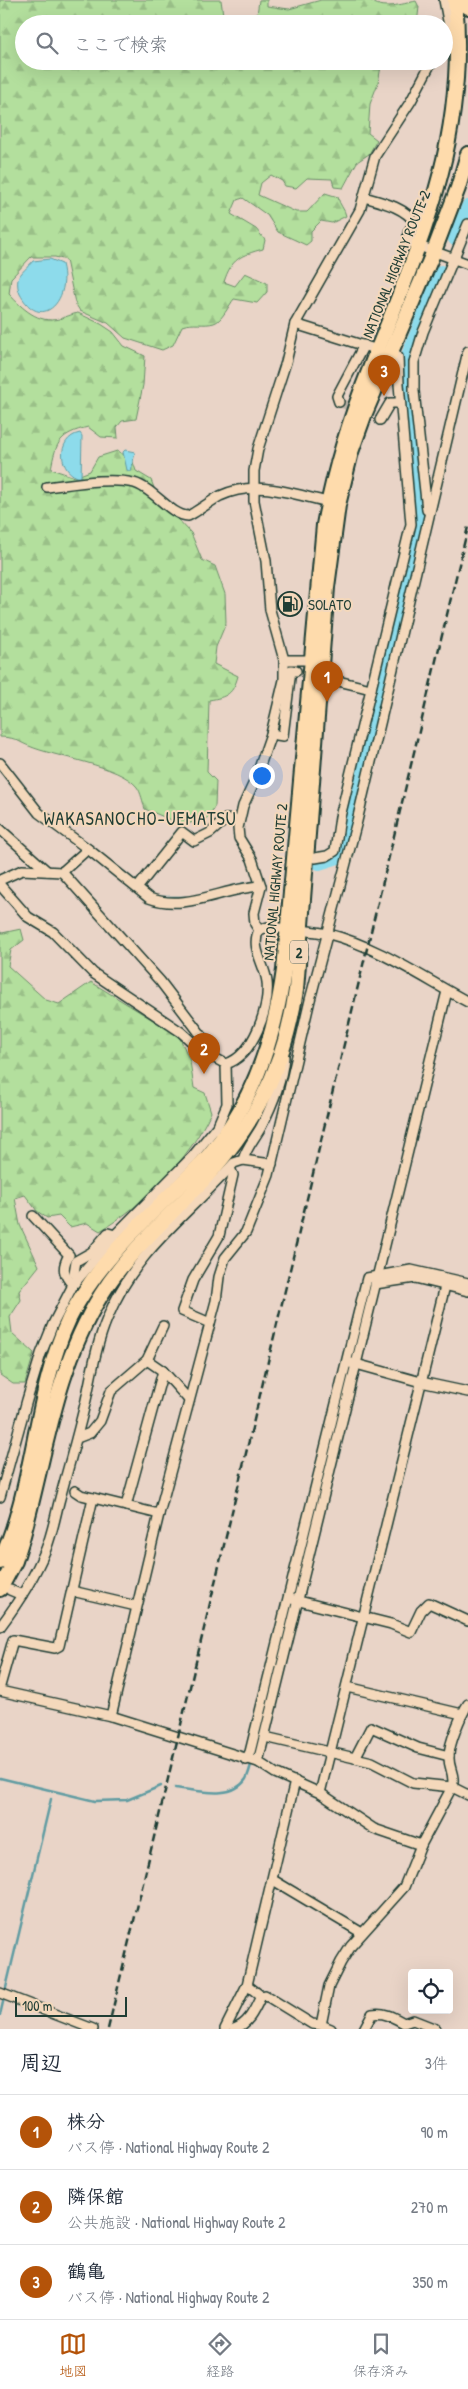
<!DOCTYPE html>
<html lang="ja">
<head>
<meta charset="utf-8">
<style>
	body { margin:0; font-family:"Patrick Hand","Klee One",sans-serif; background:#f6f6f7; color:#1f2937 }
	.controls { position:absolute; right:15px; bottom:15px; display:grid; overflow:hidden; border-radius:5px; box-shadow:0 5px 20px #0002 }
	.controls button { width:45px; height:45px; display:grid; place-items:center; padding:0; border:0; border-bottom:1px solid #e0e1e3; background:#fff; color:#1f2937; font:25px sans-serif }
	.scale { position:absolute; left:15px; bottom:12px; width:112px; box-sizing:border-box; padding-left:5px; border:2px solid #1f3d34; border-top:0; font-size:14px; line-height:18px; white-space:nowrap; color:#1f3d34; -webkit-text-stroke:4px #f4d8bb; paint-order:stroke }
	.you { position:absolute; left:261px; top:775px; width:18px; height:18px; margin:-12px; border:4px solid #fff; border-radius:50%; background:#1a73e8; box-shadow:0 0 0 8px #1a73e833 }
	.badge { display:grid; place-items:center; width:32px; height:32px; border-radius:50%; background:#b45309; color:#fff; font-size:16px; font-weight:700 }
	.pin { position:absolute; translate:-50% -41px; filter:drop-shadow(0 1px 2px #0008) }
	.pin::after { content:''; position:absolute; top:26px; width:18px; height:15px; background:inherit; clip-path:polygon(0 0,100% 0,50% 100%) }
	.list { margin:0; padding:0; list-style:none }
	h2 { display:flex; justify-content:space-between; align-items:center; height:65px; margin:0; padding:0 20px; font-size:21px }
	h2 small { font-size:16px; font-weight:400; color:#747a83 }
	.list li { display:grid; grid-template-columns:32px 1fr auto; gap:15px; align-items:center; box-sizing:border-box; height:75px; padding:0 20px; border-top:1px solid #e0e1e3 }
	.list b { display:block; font-size:19px; white-space:nowrap }
	.list p { margin:0; font-size:16px; white-space:nowrap; color:#747a83 }
	.list em { font-size:16px; font-style:normal; color:#747a83 }
	.icon { flex:none; width:28px; height:28px; fill:none; stroke:currentColor; stroke-width:2; stroke-linecap:round; stroke-linejoin:round }
	.map { position:relative; flex:none; width:468px; height:2029px; overflow:hidden }
	.search { position:absolute; background:#fff; box-shadow:0 5px 20px #0002; left:15px; right:15px; top:15px; height:55px; display:flex; align-items:center; gap:12px; box-sizing:border-box; padding:0 18px; border-radius:28px; color:#747a83; font-size:19px }
	.sheet { height:290px; background:#fff }
	nav { display:flex; justify-content:space-around; align-items:center; box-sizing:border-box; height:70px; border-top:1px solid #e0e1e3; background:#fff; font-size:14px; color:#747a83 }
	nav a { display:grid; justify-items:center; gap:2px }
	nav .on { color:#b45309 }
	.map>svg:first-child { display:block }
</style>
</head>
<body>
<div class="map">
<svg width="468" height="2029" viewBox="0 0 468 2029">
	<defs>
		<pattern id="forest-firs" width="22" height="20" patternUnits="userSpaceOnUse" patternTransform="scale(1.25)"><rect width="22" height="20" fill="#b3df9d"/><path d="M5 1l3.5 6h-7zM16 11l3.5 6h-7z" fill="#9ac088"/></pattern>
	</defs>
	<rect width="100%" height="100%" fill="#e9d4c7"/>
	<filter id="ink" filterUnits="userSpaceOnUse"><feTurbulence type="fractalNoise" baseFrequency=".02" numOctaves="2"/><feDisplacementMap in="SourceGraphic" scale="10" xChannelSelector="R" yChannelSelector="G"/><feConvolveMatrix kernelMatrix="1 2 1 2 8 2 1 2 1" color-interpolation-filters="sRGB"/></filter>
	<g filter="url(#ink)">
		<g fill="url(#forest-firs)" stroke="#698e68">
			<path d="M 0,0 L 221,0 L 224,22 L 252,21 L 257,15 L 259,0 L 267,0 L 267,6 L 289,9 L 321,0 L 370,0 C 382,11 402,4 416,1 L 419,7 L 417,24 L 24,24 L 24,61 L 382,61 L 378,83 L 370,104 L 368,133 L 377,140 L 369,154 L 357,162 L 343,188 L 334,187 L 332,179 L 307,178 L 296,188 L 285,186 L 282,181 L 271,175 L 261,183 L 258,195 L 296,212 L 307,212 L 325,193 L 338,197 C 339,205 345,209 346,216 L 332,223 L 321,221 L 311,231 L 311,241 L 306,245 L 278,232 L 267,215 L 243,198 L 237,200 L 231,214 L 256,229 L 265,240 L 263,249 C 241,255 231,259 224,282 L 235,286 L 245,273 L 267,283 L 267,292 L 257,303 L 234,299 C 229,305 222,321 214,323 C 204,326 193,322 182,326 L 173,345 L 162,350 L 125,338 L 108,323 L 80,311 L 75,303 L 66,260 L 55,257 L 31,257 L 11,278 L 9,294 C 22,308 38,324 59,319 C 66,317 72,314 78,313 L 101,324 L 113,332 L 124,346 L 145,356 L 143,385 L 136,419 L 122,421 L 117,427 L 118,438 L 101,437 L 88,427 C 60,434 56,441 51,469 L 75,477 L 90,471 L 98,457 L 117,451 L 132,459 L 136,471 L 151,480 L 158,498 L 191,533 L 202,560 L 215,566 L 225,594 L 226,623 L 216,647 L 214,664 L 238,676 C 233,694 227,697 209,700 L 207,772 L 216,781 L 215,806 L 208,818 L 183,825 L 145,809 C 143,803 141,792 137,787 C 120,765 54,757 29,746 C 14,740 18,738 0,737 Z"/>
			<path d="M 21,929 L 24,940 L 11,950 L 8,966 L 46,1000 L 59,1004 L 91,982 L 179,1036 L 190,1061 L 194,1088 L 205,1093 L 211,1112 C 189,1160 145,1204 100,1231 L 87,1223 L 70,1227 L 59,1216 L 47,1218 L 37,1211 L 25,1195 L 15,1198 L 20,1225 L 39,1266 L 19,1291 L 21,1300 L 10,1317 L 12,1333 L 34,1353 L 25,1384 L 13,1384 L 0,1375 L 0,931 L 2,933 Z"/>
		</g>
		<g fill="#8ddbeb" stroke="#619ca2">
			<path d="M 50,259 L 62,264 C 72,300 41,333 20,294 C 18,290 17,284 18,279 C 20,273 29,266 33,261 Z"/>
			<path d="M 80,433 L 82,436 L 81,478 C 58,474 55,438 80,433 Z"/>
			<polygon points="125,450 135,452 131,472 127,470 123,452"/>
		</g>
		<g fill="none" stroke-linecap="round" stroke-linejoin="round">
			<g stroke="#619ca2" stroke-width="2.5">
				<polyline points="39,808 49,815"/>
				<polyline points="113,864 138,883"/>
				<polyline points="273,883 278,883"/>
				<polyline points="230,887 245,883"/>
				<polyline points="159,897 186,897"/>
				<polyline points="329,1451 373,1281"/>
				<polyline points="0,1778 95,1801 127,1800 161,1786"/>
				<path d="M 175,1788 C 197,1790 232,1801 246,1779 C 250,1772 252,1760 254,1752"/>
				<polyline points="5,1992 51,1799"/>
				<polyline points="0,2015 4,1998"/>
			</g>
			<g stroke="#8ddbeb" stroke-width="14">
				<polyline points="455,239 468,207"/>
				<polyline points="319,863 338,857 342,844 420,514 405,383 407,358 441,272"/>
			</g>
			<g stroke="#c1b6aa" stroke-width="9" stroke-dasharray="9 4.5" stroke-linecap="butt">
				<polyline points="339,402 380,420"/>
				<polyline points="296,671 334,680"/>
			</g>
			<defs>
				<g id="minor">
					<polyline points="444,0 451,37"/>
					<path d="M 364,197 C 381,202 405,207 415,223"/>
					<path d="M 425,208 C 423,212 422,216 419,219 C 413,227 403,231 411,243 L 468,264"/>
					<polyline points="295,324 378,350"/>
					<polyline points="339,402 337,396 364,345"/>
					<polyline points="380,420 390,403 400,403"/>
					<path d="M 47,487 C 72,484 110,477 134,483 C 153,488 171,516 188,516 C 192,515 214,499 220,496 C 256,479 292,494 328,502"/>
					<polyline points="427,510 414,391 414,362 423,332 468,224"/>
					<polyline points="284,660 310,660"/>
					<polyline points="334,680 371,689"/>
					<polyline points="271,734 283,736 291,670 296,671"/>
					<path d="M 0,763 L 39,813 L 88,849 L 149,898 C 186,912 223,888 261,886"/>
					<polyline points="0,829 47,871"/>
					<polyline points="315,858 327,856 335,851 340,817 411,524 399,384 398,357 392,349"/>
					<polyline points="62,872 160,981 205,1040 213,1058"/>
					<polyline points="0,880 22,870 62,872 88,849"/>
					<polyline points="0,885 28,917 53,932 93,973 181,1032 203,1052 226,1064"/>
					<polyline points="138,887 182,832 194,841 210,833 226,819 239,821"/>
					<polyline points="259,930 255,924 254,913 261,886 252,859 239,838 238,828 243,806 255,780 271,734 284,680 284,660 270,610 266,561 254,501 254,471 258,449 286,362 295,324 360,210 375,156 411,101 432,61"/>
					<polyline points="243,1160 272,1164"/>
					<path d="M 33,1216 L 69,1255 C 61,1268 64,1276 73,1285"/>
					<polyline points="78,1278 74,1273 76,1261 92,1252 108,1233 115,1235"/>
					<polyline points="375,1284 415,1278 468,1291"/>
					<polyline points="210,1323 182,1311 193,1280 219,1236 233,1175 230,1168"/>
					<polyline points="147,1360 163,1371 189,1400"/>
					<polyline points="350,1363 356,1364 447,991"/>
					<polyline points="77,1438 90,1433 100,1421 111,1391 147,1360 163,1326"/>
					<polyline points="75,1491 81,1495 159,1514"/>
					<path d="M 0,1497 L 27,1400 L 41,1354 L 53,1324 L 73,1285 L 115,1235 L 192,1157 L 218,1125 L 227,1104 L 226,1064 C 253,1056 270,1008 267,982 C 265,964 250,948 259,930 L 268,927 C 288,929 309,930 329,934 C 379,947 423,978 468,1002"/>
					<polyline points="126,1506 163,1371"/>
					<polyline points="10,1590 22,1595"/>
					<polyline points="72,1591 136,1606"/>
					<polyline points="291,1599 391,1624 411,1632 421,1611 429,1603 468,1621"/>
					<path d="M 0,1627 C 18,1603 34,1578 46,1549 C 52,1534 55,1518 59,1502 C 68,1468 78,1434 86,1400 C 92,1373 96,1345 107,1319 C 135,1250 187,1216 234,1163 L 243,1160 C 246,1148 255,1138 261,1127 C 272,1106 282,1081 284,1057"/>
					<polyline points="0,1686 13,1640 55,1648 59,1646 93,1498"/>
					<polyline points="347,1687 462,1714"/>
					<polyline points="0,1691 111,1716 258,1762 275,1773 320,1793 374,1829 421,1845"/>
					<polyline points="111,1716 159,1514 216,1301 219,1277 225,1258 246,1232 269,1175 310,1000 357,821 468,351"/>
					<polyline points="265,1737 372,1762 413,1783 452,1787 468,1795"/>
					<polyline points="355,1758 371,1727 418,1748 449,1756"/>
					<polyline points="246,1760 250,1752 367,1278 411,1270 468,1283"/>
					<polyline points="258,1762 356,1364 421,1382 468,1392"/>
					<polyline points="320,1793 445,1286"/>
					<polyline points="273,1880 362,1933"/>
					<polyline points="0,1993 93,2029"/>
					<path d="M 261,1996 L 265,1995 L 312,2024 L 321,2025 L 329,1986 L 341,1962 L 351,1946 L 404,1887 L 421,1845 L 452,1787 C 456,1775 448,1768 449,1756 C 449,1743 461,1715 468,1704"/>
					<polyline points="321,2025 331,2029"/>
					<polyline points="225,2029 247,1985 295,1781"/>
					<path d="M 234,2029 C 249,2024 255,2009 261,1996 L 247,1985"/>
					<path d="M 364,2029 L 372,2014 C 385,2012 393,2017 404,2023 L 413,2020 L 436,2029"/>
				</g>
				<g id="highway">
					<polyline points="466,0 468,7"/>
					<path d="M 0,1562 C 36,1485 33,1396 69,1319 C 98,1259 152,1214 198,1167 C 250,1113 274,1044 284,970 L 324,525 C 334,470 350,418 371,366 C 421,241 468,140 455,0"/>
					<path d="M 0,1589 L 15,1561 L 22,1539 C 45,1457 55,1369 101,1295 C 125,1256 161,1224 193,1191 C 251,1132 284,1072 296,990 L 327,587 L 338,505 L 351,452 L 365,413 L 434,251 L 458,188 L 468,154"/>
				</g>
			</defs>
			<use href="#minor" stroke="#1f3d34" stroke-width="12"/>
			<use href="#highway" stroke="#1f3d34" stroke-width="18"/>
			<use href="#minor" stroke="#f4d8bb" stroke-width="9"/>
			<use href="#highway" stroke="#fedbac" stroke-width="14"/>
			<polyline stroke="#1f3d34" stroke-width="2.5" stroke-dasharray="8 4" stroke-linecap="butt" points="108,2029 468,527"/>
		</g>
	</g>
	<defs>
		<symbol id="fuel-ring" viewBox="-11 -11 22 22"><circle r="9.5" fill="#f4d8bb" stroke="#1f3d34" stroke-width="1.5"/><path d="M-5.5-6h7V0h2V4h1.3V-2.5L3-4.5l.8-.8L6-3V5H2.5V1h-1V6h-7ZM-4.2-4.7v3.2H.2V-4.7Z" fill="#1f3d34"/></symbol>
	</defs>
	<g fill-rule="evenodd">
		<use href="#fuel-ring" x="276" y="590" width="28" height="28"/>
	</g>
	<g text-anchor="middle" dominant-baseline="central" stroke-width="4" stroke-linejoin="round" paint-order="stroke">
		<rect fill="#f4d8bb" stroke="#5f6c5c" stroke-width="1" x="290" y="940.5" width="18" height="23" rx="4"/>
		<g font-size="14" font-weight="bold" fill="#1f3d34">
			<text x="299" y="952">2</text>
		</g>
		<g font-size="15" fill="#1f3d34" stroke="#f4d8bb">
			<text transform="translate(396 264) rotate(-68)">NATIONAL HIGHWAY ROUTE 2</text>
			<text transform="translate(275 882) rotate(-85)">NATIONAL HIGHWAY ROUTE 2</text>
		</g>
		<g font-size="15" fill="#1f3d34" stroke="#f4d8bb" text-anchor="start">
			<text x="308" y="604">SOLATO</text>
		</g>
		<g font-size="18" letter-spacing="1" fill="#1f3d34" stroke="#f4d8bb">
			<text x="140" y="818">WAKASANOCHO-UEMATSU</text>
		</g>
	</g>
</svg>
<div class="controls">
<button><svg class="icon" aria-label="locate" viewBox="0 0 24 24"><circle cx="12" cy="12" r="6"/><path d="M12 2v4M12 18v4M2 12h4M18 12h4"/></svg></button>
</div>
<div class="scale">100 m</div>
<div class="you"></div>
<div class="pin badge" style="left:327px;top:702px">1</div>
<div class="pin badge" style="left:204px;top:1074px">2</div>
<div class="pin badge" style="left:384px;top:396px">3</div>
<div class="search"><svg class="icon" aria-label="search" viewBox="0 0 24 24"><circle cx="10" cy="10" r="6"/><path d="M15 15l6 6"/></svg>ここで検索</div>
</div>
<section class="sheet">
<h2>周辺<small>3件</small></h2>
<ul class="list">
<li><span class="badge">1</span><div><b>株分</b><p>バス停 · National Highway Route 2</p></div><em>90 m</em></li>
<li><span class="badge">2</span><div><b>隣保館</b><p>公共施設 · National Highway Route 2</p></div><em>270 m</em></li>
<li><span class="badge">3</span><div><b>鶴亀</b><p>バス停 · National Highway Route 2</p></div><em>350 m</em></li>
</ul>
</section>
<nav>
<a class="on"><svg class="icon" aria-label="map" viewBox="0 0 24 24"><path d="M3 6l6-2 6 2 6-2v14l-6 2-6-2-6 2zM9 4v14M15 6v14"/></svg>地図</a>
<a><svg class="icon" aria-label="directions" viewBox="0 0 24 24"><path d="M12 3l9 9-9 9-9-9zM9 14v-3h6M13 9l2 2-2 2"/></svg>経路</a>
<a><svg class="icon" aria-label="saved" viewBox="0 0 24 24"><path d="M7 4h10v16l-5-4-5 4z"/></svg>保存済み</a>
</nav>
</body>
</html>
